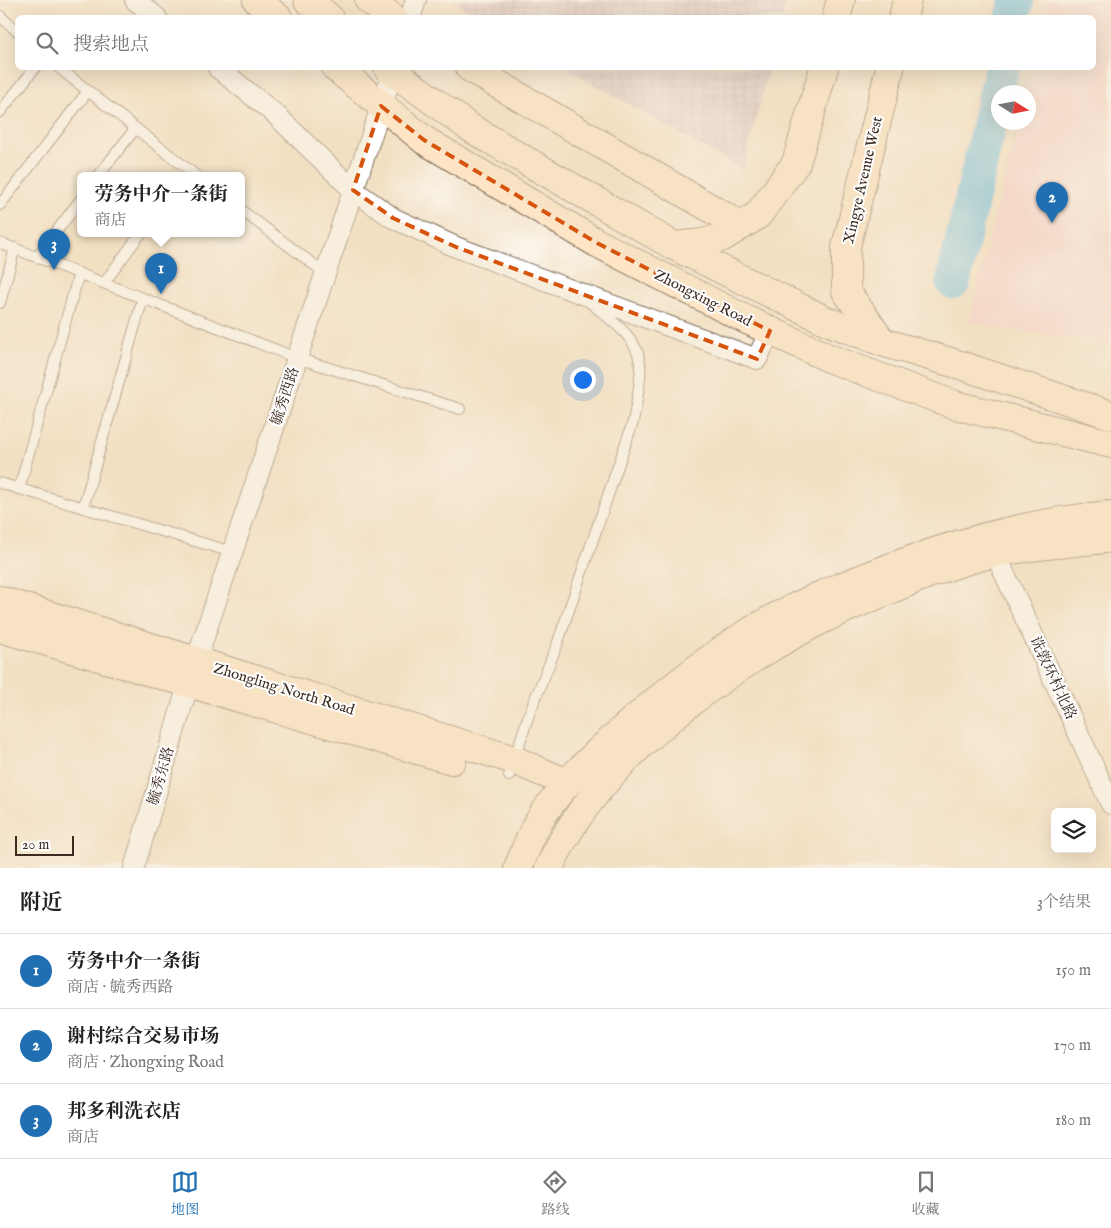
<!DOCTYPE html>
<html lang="zh">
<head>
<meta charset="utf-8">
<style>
	body { margin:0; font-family:"IM FELL English","Noto Serif SC",serif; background:#f6f6f6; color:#222 }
	.controls { position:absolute; right:15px; bottom:15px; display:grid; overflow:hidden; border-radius:8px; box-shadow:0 5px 20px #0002 }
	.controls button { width:45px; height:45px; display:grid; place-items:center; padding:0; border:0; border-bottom:1px solid #e0e0e0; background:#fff; color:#222; font:25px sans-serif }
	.compass { position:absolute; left:991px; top:85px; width:45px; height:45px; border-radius:50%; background:#fff; box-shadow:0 5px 20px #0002; rotate:101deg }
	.scale { position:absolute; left:15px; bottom:12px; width:59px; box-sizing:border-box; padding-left:5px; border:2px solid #3b2a1e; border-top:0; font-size:14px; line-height:18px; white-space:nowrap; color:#3b2a1e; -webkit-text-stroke:4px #fff; paint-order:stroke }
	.you { position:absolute; left:582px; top:379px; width:18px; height:18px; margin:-12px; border:4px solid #fff; border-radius:50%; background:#1a73e8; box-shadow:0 0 0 8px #1a73e833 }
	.badge { display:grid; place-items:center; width:32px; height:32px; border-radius:50%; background:#1f6fb2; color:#fff; font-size:16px; font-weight:700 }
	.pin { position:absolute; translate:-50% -41px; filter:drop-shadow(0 1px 2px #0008) }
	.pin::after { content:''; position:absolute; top:26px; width:18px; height:15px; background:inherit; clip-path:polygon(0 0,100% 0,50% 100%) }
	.popup { position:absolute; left:77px; top:172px; width:168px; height:65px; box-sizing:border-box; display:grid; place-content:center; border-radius:8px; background:#fff; filter:drop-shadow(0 1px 4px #0005); font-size:16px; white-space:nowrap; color:#767676 }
	.popup b { font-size:19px; color:#222 }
	.popup::after { content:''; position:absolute; left:50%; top:100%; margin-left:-10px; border:10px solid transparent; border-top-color:#fff }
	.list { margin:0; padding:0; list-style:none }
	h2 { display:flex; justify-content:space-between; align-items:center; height:65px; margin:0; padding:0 20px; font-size:21px }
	h2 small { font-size:16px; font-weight:400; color:#767676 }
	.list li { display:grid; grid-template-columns:32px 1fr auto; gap:15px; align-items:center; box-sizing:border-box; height:75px; padding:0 20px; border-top:1px solid #e0e0e0 }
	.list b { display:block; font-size:19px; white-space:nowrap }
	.list p { margin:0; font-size:16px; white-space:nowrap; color:#767676 }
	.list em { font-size:16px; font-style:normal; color:#767676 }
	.icon { flex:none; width:28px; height:28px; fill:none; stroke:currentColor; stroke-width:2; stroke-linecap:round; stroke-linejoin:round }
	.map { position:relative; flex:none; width:1111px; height:868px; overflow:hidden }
	.search { position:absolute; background:#fff; box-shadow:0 5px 20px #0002; left:15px; right:15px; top:15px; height:55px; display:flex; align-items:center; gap:12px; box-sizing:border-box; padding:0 18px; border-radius:8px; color:#767676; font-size:19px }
	.sheet { height:290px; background:#fff }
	nav { display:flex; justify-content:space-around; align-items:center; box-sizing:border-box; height:70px; border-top:1px solid #e0e0e0; background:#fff; font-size:14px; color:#767676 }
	nav a { display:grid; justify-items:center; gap:2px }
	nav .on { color:#1f6fb2 }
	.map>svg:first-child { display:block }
</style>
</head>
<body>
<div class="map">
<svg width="1111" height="868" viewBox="0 0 1111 868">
	<defs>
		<pattern id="industrial-grid" width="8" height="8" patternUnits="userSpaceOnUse" patternTransform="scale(1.25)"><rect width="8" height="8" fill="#d2bec5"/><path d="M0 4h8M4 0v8" fill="none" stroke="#b5a3a9"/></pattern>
	</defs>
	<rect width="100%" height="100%" fill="#fff"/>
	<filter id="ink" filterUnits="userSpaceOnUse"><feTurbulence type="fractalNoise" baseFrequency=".02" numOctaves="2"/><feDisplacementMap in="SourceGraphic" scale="10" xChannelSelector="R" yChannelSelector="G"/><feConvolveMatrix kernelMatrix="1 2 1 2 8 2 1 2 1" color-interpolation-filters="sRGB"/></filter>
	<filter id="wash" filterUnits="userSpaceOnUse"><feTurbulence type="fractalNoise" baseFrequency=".0096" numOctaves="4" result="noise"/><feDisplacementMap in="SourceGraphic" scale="20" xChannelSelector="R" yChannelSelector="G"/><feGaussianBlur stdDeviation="1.12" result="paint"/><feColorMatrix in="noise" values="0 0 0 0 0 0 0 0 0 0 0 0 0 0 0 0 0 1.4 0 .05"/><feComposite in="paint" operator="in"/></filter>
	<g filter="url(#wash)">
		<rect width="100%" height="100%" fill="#f2e0c3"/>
		<polygon fill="#f7d0cf" points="1047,0 1111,0 1111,344 969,323 1018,123 1028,122 1028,92 1025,92 1031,68 1094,68 1094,18 1043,17"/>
		<g fill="url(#industrial-grid)">
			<polygon points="452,0 787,0 782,17 480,18"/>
			<polygon points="566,68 769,68 743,170"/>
		</g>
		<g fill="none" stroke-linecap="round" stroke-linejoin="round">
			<g stroke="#69bfe6" stroke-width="35">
				<polyline points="1013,18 1017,0"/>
				<polyline points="953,282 1002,68"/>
			</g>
		</g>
	</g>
	<g filter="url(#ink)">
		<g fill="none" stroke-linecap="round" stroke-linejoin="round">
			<defs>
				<g id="lane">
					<polyline points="0,16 18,32"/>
					<polyline points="59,68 195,175"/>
					<polyline points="0,112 35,68"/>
					<polyline points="99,175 135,129"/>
					<polyline points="0,205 88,91"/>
					<polyline points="241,210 325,273"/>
					<polyline points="0,243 297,358 460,409"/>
					<polyline points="37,257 81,199"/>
					<polyline points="104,283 141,233"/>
					<polyline points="0,303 15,248"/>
					<polyline points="0,483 232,552"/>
					<polyline points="19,489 79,273"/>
					<polyline points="83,508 143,298"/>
					<path d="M 509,776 L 529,714 L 557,645 L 633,422 C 646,353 647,348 592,304"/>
				</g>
				<g id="street">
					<polyline points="135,0 157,18"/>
					<polyline points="410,18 416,0"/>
					<polyline points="218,68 275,114 353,190 393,218 456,247 757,359 770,331"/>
					<polyline points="995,553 1111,804"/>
					<polyline points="134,868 188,685 394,68"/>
				</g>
				<g id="secondary">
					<polyline points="257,0 278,18"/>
					<polyline points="308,0 329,18"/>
					<polyline points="369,0 393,18"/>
					<polyline points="836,18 841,0"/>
					<polyline points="903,18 907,0"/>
					<polyline points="336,68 424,140 597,243 745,319 831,359 955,405 1111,444"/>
					<polyline points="388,68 469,127 537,167 674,246 827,321 882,342 957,364 1111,415"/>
					<polyline points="470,68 741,226"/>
					<polyline points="674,246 703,243 723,237 758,215 796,163 824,68"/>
					<polyline points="882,342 846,291 846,247 890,68"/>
					<polyline points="0,600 514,760 567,783"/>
					<polyline points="0,628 452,760"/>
					<path d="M 518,868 C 524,854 529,839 536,826 C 558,787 591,758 624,728 C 661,696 699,665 740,638 C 778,613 821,594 863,578 C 943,546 1025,522 1111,515"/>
					<path d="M 549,868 C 593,768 705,683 798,632 C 827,616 857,603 887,591 C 922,576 958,561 995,553 C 1033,545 1072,543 1111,538"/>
				</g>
			</defs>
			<use href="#lane" stroke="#7b6a58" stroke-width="12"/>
			<use href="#street" stroke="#7b6a58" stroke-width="22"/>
			<use href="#secondary" stroke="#7b6a58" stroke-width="30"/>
			<use href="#lane" stroke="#fff" stroke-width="10"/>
			<use href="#street" stroke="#fff" stroke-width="20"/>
			<use href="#secondary" stroke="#fde5c5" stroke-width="28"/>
		</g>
	</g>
	<path d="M0 0H1111V868H0ZM 381,106 L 424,140 L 597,243 L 770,331 L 757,359 L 456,247 L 393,218 L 353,190 Z" fill="#f2e0c3" fill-opacity=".55" fill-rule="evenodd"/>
	<path fill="none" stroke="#d7540e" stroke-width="4" stroke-dasharray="10 6" stroke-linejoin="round" d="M 381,106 L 424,140 L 597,243 L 770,331 L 757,359 L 456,247 L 393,218 L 353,190 Z"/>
	<g text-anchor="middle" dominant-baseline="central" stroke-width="4" stroke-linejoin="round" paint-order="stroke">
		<g font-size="15" fill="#3b2a1e" stroke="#fff">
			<text transform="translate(863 180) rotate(-77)">Xingye Avenue West</text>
			<text transform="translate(703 298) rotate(27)">Zhongxing Road</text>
			<text transform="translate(285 396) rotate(-72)">毓秀西路</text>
			<text transform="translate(1053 678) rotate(65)">诜敦环村北路</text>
			<text transform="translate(284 689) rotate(17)">Zhongling North Road</text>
			<text transform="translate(161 776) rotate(-74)">毓秀东路</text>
		</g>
	</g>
</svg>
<div class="controls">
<button><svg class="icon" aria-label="layers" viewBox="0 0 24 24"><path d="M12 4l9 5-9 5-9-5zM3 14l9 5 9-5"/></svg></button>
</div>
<svg class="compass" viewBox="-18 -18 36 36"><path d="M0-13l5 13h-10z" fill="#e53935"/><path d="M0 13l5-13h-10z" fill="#767676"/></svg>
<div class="scale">20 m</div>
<div class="you"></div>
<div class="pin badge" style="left:161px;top:294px">1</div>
<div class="popup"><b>劳务中介一条街</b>商店</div>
<div class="pin badge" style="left:1052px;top:223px">2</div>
<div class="pin badge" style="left:54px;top:270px">3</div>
<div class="search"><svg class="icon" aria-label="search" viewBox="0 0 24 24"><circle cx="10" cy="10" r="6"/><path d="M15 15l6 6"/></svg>搜索地点</div>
</div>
<section class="sheet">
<h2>附近<small>3个结果</small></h2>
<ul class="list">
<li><span class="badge">1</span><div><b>劳务中介一条街</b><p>商店 · 毓秀西路</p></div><em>150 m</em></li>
<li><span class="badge">2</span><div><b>谢村综合交易市场</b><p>商店 · Zhongxing Road</p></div><em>170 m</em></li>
<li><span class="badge">3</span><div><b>邦多利洗衣店</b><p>商店</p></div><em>180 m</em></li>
</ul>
</section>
<nav>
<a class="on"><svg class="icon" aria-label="map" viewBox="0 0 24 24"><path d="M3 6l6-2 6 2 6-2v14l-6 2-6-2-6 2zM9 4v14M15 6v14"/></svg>地图</a>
<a><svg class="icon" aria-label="directions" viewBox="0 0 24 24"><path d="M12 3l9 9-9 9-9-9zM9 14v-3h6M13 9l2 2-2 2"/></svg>路线</a>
<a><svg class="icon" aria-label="saved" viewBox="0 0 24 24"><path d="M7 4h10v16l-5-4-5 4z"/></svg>收藏</a>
</nav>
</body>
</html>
